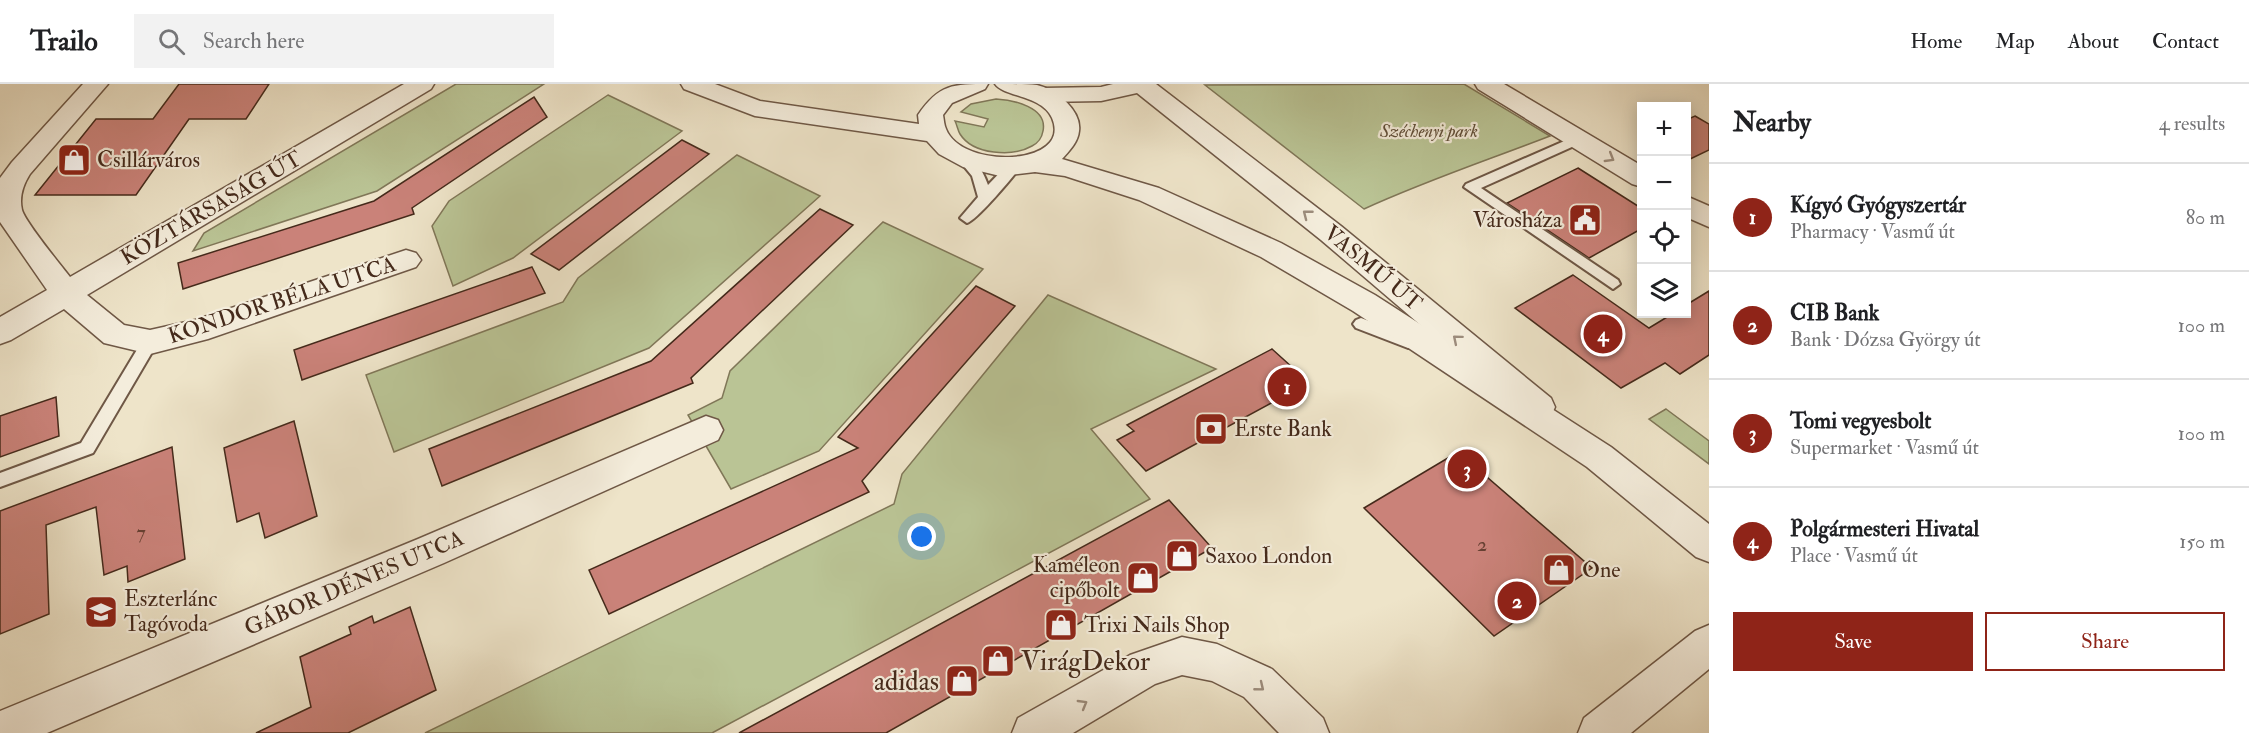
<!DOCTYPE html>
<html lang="en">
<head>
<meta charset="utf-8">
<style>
	body { margin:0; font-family:"IM FELL Double Pica",serif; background:#f2f2f2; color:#202124 }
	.controls { position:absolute; right:18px; top:18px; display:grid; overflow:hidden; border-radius:0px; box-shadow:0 3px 15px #0003 }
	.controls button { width:54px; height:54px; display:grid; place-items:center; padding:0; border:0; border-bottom:2px solid #e0e0e0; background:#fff; color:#202124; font:30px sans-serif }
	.you { position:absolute; left:922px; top:453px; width:21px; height:21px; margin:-15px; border:4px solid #fff; border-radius:50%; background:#1a73e8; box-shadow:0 0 0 9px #1a73e833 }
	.badge { display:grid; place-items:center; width:39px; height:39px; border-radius:50%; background:#8f2418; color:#fff; font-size:20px; font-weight:700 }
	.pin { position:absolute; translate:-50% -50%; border:3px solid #fff; box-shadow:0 2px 6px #0006 }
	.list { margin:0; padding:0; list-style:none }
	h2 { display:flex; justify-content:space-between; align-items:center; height:78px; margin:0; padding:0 24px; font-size:26px }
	h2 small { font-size:20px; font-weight:400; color:#757577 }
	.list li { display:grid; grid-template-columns:39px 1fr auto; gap:18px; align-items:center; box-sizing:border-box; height:108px; padding:0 24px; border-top:2px solid #e0e0e0 }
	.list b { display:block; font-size:22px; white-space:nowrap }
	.list p { margin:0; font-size:20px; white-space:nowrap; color:#757577 }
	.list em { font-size:20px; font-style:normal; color:#757577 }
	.actions { display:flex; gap:12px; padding:18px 24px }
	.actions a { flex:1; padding:14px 0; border:2px solid #8f2418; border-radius:0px; text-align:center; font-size:21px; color:#8f2418 }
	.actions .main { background:#8f2418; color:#fff }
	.icon { flex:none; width:33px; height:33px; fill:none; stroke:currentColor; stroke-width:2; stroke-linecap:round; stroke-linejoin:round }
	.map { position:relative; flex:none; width:1709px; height:649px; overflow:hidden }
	header { display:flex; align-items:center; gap:36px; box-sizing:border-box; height:84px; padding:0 30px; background:#fff; border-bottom:2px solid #e0e0e0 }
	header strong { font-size:28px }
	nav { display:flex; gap:33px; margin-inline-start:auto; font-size:21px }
	.search { width:420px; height:54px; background:#f2f2f2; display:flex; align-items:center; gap:15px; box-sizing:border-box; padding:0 21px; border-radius:0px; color:#757577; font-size:22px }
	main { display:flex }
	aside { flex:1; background:#fff }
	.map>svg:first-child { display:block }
</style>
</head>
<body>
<header>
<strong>Trailo</strong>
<div class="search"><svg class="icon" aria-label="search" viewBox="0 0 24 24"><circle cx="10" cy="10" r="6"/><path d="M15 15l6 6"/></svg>Search here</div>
<nav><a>Home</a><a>Map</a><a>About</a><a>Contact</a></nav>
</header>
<main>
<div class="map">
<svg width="1709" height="649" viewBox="0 0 1709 649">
	<rect width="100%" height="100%" fill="#eee4c9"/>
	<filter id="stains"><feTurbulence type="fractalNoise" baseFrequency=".00333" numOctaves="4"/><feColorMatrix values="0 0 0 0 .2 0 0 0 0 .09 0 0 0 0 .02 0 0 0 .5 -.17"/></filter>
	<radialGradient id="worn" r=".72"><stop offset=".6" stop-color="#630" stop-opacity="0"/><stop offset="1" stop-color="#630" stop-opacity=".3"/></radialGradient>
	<g fill="#bac495" stroke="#807758" stroke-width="1.5">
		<polygon points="456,0 544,0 377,107 193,167 204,149"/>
		<path d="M 1464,0 L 1550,52 C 1488,76 1425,97 1364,125 L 1205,1 Z"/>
		<polygon points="608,11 682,47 513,174 453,202 432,142 449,117"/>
		<path d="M 996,15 C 1013,16 1048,23 1043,47 C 1042,53 1038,59 1032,62 C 1013,73 973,71 960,50 C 958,47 957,41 955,37 L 984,43 L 988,35 L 961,28 L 971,20 Z"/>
		<polygon points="737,71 820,112 649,264 394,368 366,291 563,218 578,194"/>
		<polygon points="883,138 983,185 819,367 731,405 688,331 722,314 730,287"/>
		<polygon points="1048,211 1216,285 1091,345 1150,415 712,649 425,649 894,420 902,390"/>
		<polygon points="1666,325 1709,357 1709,380 1649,335"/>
	</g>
	<g fill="#ca8279" stroke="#452a1b" stroke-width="1.5">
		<polygon points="179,0 269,0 246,35 189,35 136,111 35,111 96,35 153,35"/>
		<polygon points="534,13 547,33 412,124 414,130 183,205 178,179 374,117"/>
		<polygon points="1695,32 1709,40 1709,66 1686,77 1686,36"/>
		<polygon points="682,56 709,70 559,186 531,170"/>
		<polygon points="1578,84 1641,124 1641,145 1589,174 1507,119"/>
		<polygon points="820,125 853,141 691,294 693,299 442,402 429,365 651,277"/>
		<polygon points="532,183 545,209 302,296 294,266"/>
		<polygon points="1573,191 1649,244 1672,230 1686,230 1686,221 1709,207 1709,271 1680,290 1665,279 1621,304 1515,224"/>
		<polygon points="976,202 1015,222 862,397 869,408 609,530 589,486 858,364 838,353"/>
		<polygon points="1272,265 1303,293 1295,297 1301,303 1146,387 1117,356 1134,347 1127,341"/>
		<polygon points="56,313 59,352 0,373 0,332"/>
		<polygon points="294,337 317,432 265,454 259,429 237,438 224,364"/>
		<polygon points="172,363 185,475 128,498 127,482 104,491 96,423 46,441 49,530 0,550 0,427"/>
		<polygon points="1458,368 1592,484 1494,552 1364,424"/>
		<polygon points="1169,416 1212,464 886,649 739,649"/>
		<polygon points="410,523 436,606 348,649 256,649 311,623 300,573 351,550 349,543 372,532 374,539"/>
	</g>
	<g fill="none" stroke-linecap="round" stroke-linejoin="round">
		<defs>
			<g id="service">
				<polygon points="1578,51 1583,52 1584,55 1583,58 1481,104 1618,196 1620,200 1613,205 1464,103 1466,100"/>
				<path d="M 965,71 C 977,75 984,90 988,101 L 1009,79 L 1019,79 L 1021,82 C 1013,93 977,136 967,139 L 960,134 L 978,113 L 972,92 L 958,75 Z"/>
				<polygon points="1361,234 1414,254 1416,258 1414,262 1408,264 1356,244 1353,240 1356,236"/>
				<polygon points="150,252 156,254 158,258 93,369 0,403 0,389 81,359 144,254"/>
			</g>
			<g id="minor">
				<path d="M 83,0 L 108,0 L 30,90 C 23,101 19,113 22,126 C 26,139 60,180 70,193 L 404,0 L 434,0 L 431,5 L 87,211 L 124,241 L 150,246 L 195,236 L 406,166 L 416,169 L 421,176 L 416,183 L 208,255 L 150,270 L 104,259 L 64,225 L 11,256 L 0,260 L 0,233 L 47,206 L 0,138 L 0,94 L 12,78 Z"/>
				<polygon points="1113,0 1156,0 1341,142 1551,314 1555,323 1551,332 1539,336 1527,332 1321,156 1137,9 1101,17 1043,18 1034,16 1031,11 1034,6 1043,4 1101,3"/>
				<polygon points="1475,0 1504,0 1642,82 1642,103 1632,100 1478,5"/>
				<polygon points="1686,112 1709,122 1709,143 1686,133"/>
				<polygon points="706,332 718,336 723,346 718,356 444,479 47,649 0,649 0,627 418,455"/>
				<polygon points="1182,553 1217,560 1272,585 1323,634 1329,649 1279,649 1244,613 1212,597 1182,591 1155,600 1073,649 1012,649 1018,634 1130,571"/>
			</g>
			<g id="tertiary">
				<path d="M 681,0 L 715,0 L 760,17 L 919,40 L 918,31 C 939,0 953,0 988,0 L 985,5 L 952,19 L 943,31 C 944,36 944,41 946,45 C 962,86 1073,82 1052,34 C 1042,11 1004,13 995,0 C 1008,0 1025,0 1037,1 C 1055,5 1082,26 1079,47 C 1078,58 1070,66 1062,75 L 1159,104 L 1281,159 L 1375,211 L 1611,363 L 1709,440 L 1709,478 L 1696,473 L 1587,383 L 1353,227 L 1261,173 L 1139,116 L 1065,92 L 1035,88 L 1000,92 L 963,83 L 939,70 L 927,57 L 755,32 L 684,5 Z"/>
				<polygon points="1709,541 1709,585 1631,649 1578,649 1584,634 1695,547"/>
			</g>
		</defs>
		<use href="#service" stroke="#6f5846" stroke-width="4"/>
		<use href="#minor" stroke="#6f5846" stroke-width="3"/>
		<use href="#tertiary" stroke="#6f5846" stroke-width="3"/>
		<use href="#service" fill="#f4eddc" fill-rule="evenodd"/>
		<use href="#minor" fill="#f4eddc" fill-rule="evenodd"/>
		<use href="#tertiary" fill="#f4eddc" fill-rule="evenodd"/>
	</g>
	<defs><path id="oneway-chevron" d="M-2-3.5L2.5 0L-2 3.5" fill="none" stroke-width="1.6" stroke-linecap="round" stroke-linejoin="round" transform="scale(1.5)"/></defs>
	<g stroke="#9c8c7c">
		<use href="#oneway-chevron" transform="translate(1610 74) rotate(31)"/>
		<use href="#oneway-chevron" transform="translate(1307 130) rotate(-142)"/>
		<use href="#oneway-chevron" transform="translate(1457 255) rotate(-140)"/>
		<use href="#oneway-chevron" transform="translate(1260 603) rotate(39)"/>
		<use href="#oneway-chevron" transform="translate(1083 620) rotate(-30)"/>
	</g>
	<defs>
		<symbol id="shop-square" viewBox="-11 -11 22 22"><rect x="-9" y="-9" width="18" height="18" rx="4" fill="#8f2418" stroke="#f4eddc"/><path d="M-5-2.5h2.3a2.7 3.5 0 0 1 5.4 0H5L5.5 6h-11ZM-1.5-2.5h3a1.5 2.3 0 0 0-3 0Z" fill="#fff"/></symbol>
		<symbol id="civic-square" viewBox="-11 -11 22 22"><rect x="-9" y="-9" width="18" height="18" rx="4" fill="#8f2418" stroke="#f4eddc"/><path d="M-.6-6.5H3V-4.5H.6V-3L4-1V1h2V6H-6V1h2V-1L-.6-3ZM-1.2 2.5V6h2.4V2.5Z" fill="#fff"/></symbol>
		<symbol id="bank-square" viewBox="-11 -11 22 22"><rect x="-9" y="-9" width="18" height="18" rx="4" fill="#8f2418" stroke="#f4eddc"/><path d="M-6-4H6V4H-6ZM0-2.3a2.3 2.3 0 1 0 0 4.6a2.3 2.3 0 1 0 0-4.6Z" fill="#fff"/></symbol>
		<symbol id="school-square" viewBox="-11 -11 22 22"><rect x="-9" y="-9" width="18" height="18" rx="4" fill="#8f2418" stroke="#f4eddc"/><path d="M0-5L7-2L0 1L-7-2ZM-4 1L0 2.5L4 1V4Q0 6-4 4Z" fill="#fff"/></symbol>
	</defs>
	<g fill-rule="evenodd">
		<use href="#shop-square" x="55" y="57" width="38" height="38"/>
		<use href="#civic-square" x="1566" y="117" width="38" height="38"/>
		<use href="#bank-square" x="1192" y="326" width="38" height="38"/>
		<use href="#shop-square" x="1163" y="453" width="38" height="38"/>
		<use href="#shop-square" x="1540" y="467" width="38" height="38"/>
		<use href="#shop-square" x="1124" y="475" width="38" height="38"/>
		<use href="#school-square" x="82" y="509" width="38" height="38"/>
		<use href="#shop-square" x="1042" y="522" width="38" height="38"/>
		<use href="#shop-square" x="979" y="558" width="38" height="38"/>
		<use href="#shop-square" x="943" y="578" width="38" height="38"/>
	</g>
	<g text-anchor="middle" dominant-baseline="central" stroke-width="4.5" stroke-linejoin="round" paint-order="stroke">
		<g font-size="18" font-style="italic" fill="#62503a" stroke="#f4eddc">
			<text x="1429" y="47">Széchenyi park</text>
		</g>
		<g font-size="20" fill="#664032">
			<text x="141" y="448">7</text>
			<text x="1482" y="460">2</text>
		</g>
		<g font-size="22" fill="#452a1b" stroke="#f4eddc" text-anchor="start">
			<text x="97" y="76">Csillárváros</text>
			<text x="1562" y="136" text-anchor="end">Városháza</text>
			<text x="1234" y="345">Erste Bank</text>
			<text x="1205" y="472">Saxoo London</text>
			<text x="1120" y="481" text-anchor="end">Kaméleon<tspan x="1120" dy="25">cipőbolt</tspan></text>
			<text x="1582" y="486">One</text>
			<text x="124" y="515">Eszterlánc<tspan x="124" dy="25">Tagóvoda</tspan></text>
			<text x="1084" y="541">Trixi Nails Shop</text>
		</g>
		<g font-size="22" fill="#452a1b" stroke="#f4eddc">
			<text transform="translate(211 124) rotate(-30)">KÖZTÁRSASÁG ÚT</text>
			<text transform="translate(1373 184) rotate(40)">VASMŰ ÚT</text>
			<text transform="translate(282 216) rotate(-18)">KONDOR BÉLA UTCA</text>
			<text transform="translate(354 499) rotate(-23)">GÁBOR DÉNES UTCA</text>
		</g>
		<g font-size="27" fill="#452a1b" stroke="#f4eddc" text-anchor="start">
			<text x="1021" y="577">VirágDekor</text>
			<text x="939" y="597" text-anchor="end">adidas</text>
		</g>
	</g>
	<rect width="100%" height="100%" filter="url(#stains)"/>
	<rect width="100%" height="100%" fill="url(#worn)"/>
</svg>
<div class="controls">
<button>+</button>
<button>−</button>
<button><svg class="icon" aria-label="locate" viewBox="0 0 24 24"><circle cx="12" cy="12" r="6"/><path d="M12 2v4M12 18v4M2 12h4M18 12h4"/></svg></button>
<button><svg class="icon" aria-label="layers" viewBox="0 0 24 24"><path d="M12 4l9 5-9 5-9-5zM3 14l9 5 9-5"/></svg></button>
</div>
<div class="you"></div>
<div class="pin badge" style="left:1287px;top:303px">1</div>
<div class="pin badge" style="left:1517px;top:517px">2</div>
<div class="pin badge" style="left:1467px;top:385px">3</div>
<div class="pin badge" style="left:1603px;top:250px">4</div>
</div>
<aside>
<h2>Nearby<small>4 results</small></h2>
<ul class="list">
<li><span class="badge">1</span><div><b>Kígyó Gyógyszertár</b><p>Pharmacy · Vasmű út</p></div><em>80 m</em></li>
<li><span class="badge">2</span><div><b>CIB Bank</b><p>Bank · Dózsa György út</p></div><em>100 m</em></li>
<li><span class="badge">3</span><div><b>Tomi vegyesbolt</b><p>Supermarket · Vasmű út</p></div><em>100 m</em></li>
<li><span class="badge">4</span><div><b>Polgármesteri Hivatal</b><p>Place · Vasmű út</p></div><em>150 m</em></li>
</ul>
<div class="actions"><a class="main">Save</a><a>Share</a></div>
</aside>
</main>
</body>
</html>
